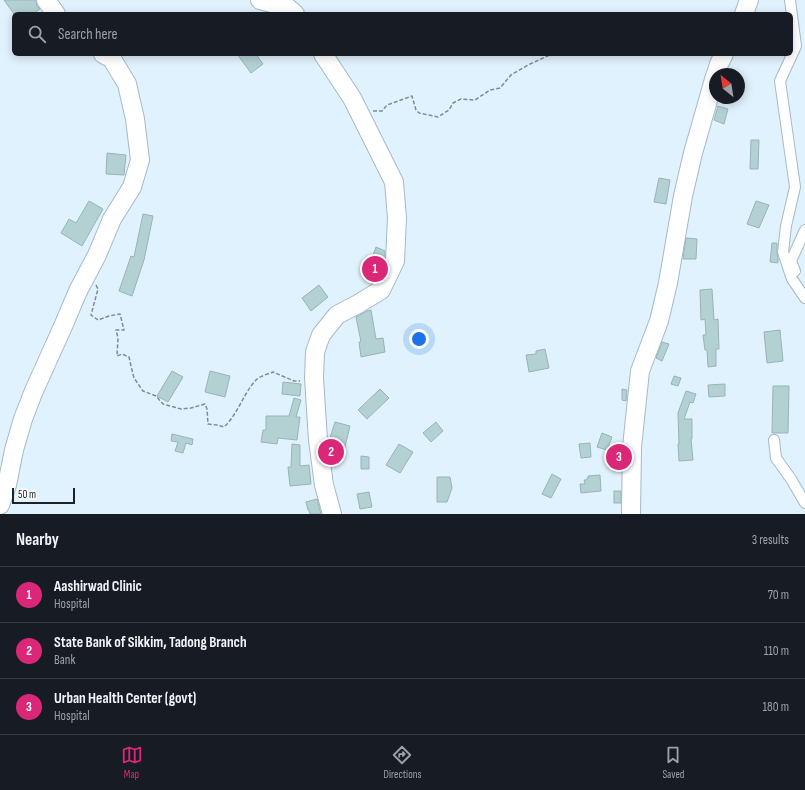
<!DOCTYPE html>
<html lang="en">
<head>
<meta charset="utf-8">
<style>
	body { margin:0; font-family:"Sofia Sans Condensed",sans-serif; background:#242831; color:#f1f3f6 }
	.compass { position:absolute; left:709px; top:68px; width:36px; height:36px; border-radius:50%; background:#171b24; box-shadow:0 2px 10px #0003; rotate:330deg }
	.scale { position:absolute; left:12px; bottom:10px; width:63px; box-sizing:border-box; padding-left:4px; border:2px solid #1b2328; border-top:0; font-size:11px; line-height:14px; white-space:nowrap; color:#1b2328; -webkit-text-stroke:3px #fcfcfc; paint-order:stroke }
	.you { position:absolute; left:419px; top:339px; width:14px; height:14px; margin:-10px; border:3px solid #fff; border-radius:50%; background:#1a73e8; box-shadow:0 0 0 6px #1a73e833 }
	.badge { display:grid; place-items:center; width:26px; height:26px; border-radius:50%; background:#db2777; color:#fff; font-size:13px; font-weight:700 }
	.pin { position:absolute; translate:-50% -50%; border:2px solid #fff; box-shadow:0 1px 4px #0006 }
	.list { margin:0; padding:0; list-style:none }
	h2 { display:flex; justify-content:space-between; align-items:center; height:52px; margin:0; padding:0 16px; font-size:17px }
	h2 small { font-size:13px; font-weight:400; color:#9ea1a6 }
	.list li { display:grid; grid-template-columns:26px 1fr auto; gap:12px; align-items:center; box-sizing:border-box; height:56px; padding:0 16px; border-top:1px solid #363941 }
	.list b { display:block; font-size:15px; white-space:nowrap }
	.list p { margin:0; font-size:13px; white-space:nowrap; color:#9ea1a6 }
	.list em { font-size:13px; font-style:normal; color:#9ea1a6 }
	.icon { flex:none; width:22px; height:22px; fill:none; stroke:currentColor; stroke-width:2; stroke-linecap:round; stroke-linejoin:round }
	.map { position:relative; flex:none; width:805px; height:514px; overflow:hidden }
	.search { position:absolute; background:#171b24; box-shadow:0 2px 10px #0003; left:12px; right:12px; top:12px; height:44px; display:flex; align-items:center; gap:10px; box-sizing:border-box; padding:0 14px; border-radius:6px; color:#9ea1a6; font-size:15px }
	.sheet { height:220px; background:#171b24 }
	nav { display:flex; justify-content:space-around; align-items:center; box-sizing:border-box; height:56px; border-top:1px solid #363941; background:#171b24; font-size:11px; color:#9ea1a6 }
	nav a { display:grid; justify-items:center; gap:2px }
	nav .on { color:#db2777 }
	.map>svg:first-child { display:block }
</style>
</head>
<body>
<div class="map">
<svg width="805" height="514" viewBox="0 0 805 514">
	<rect width="100%" height="100%" fill="#e0f2fd"/>
	<g fill="#b3d0d3" stroke="#98b4b7">
		<polygon points="4,0 36,0 37,6 40,9 33,14 14,14"/>
		<polygon points="237,54 256,54 263,64 251,73"/>
		<polygon points="718,106 728,109 724,124 714,120"/>
		<polygon points="751,140 759,140 758,169 750,169"/>
		<polygon points="107,153 126,155 124,175 106,174"/>
		<polygon points="659,178 670,180 666,204 654,202"/>
		<polygon points="89,201 103,209 82,246 61,233 69,219 76,223"/>
		<polygon points="756,201 769,205 759,228 747,224"/>
		<polygon points="143,214 153,216 144,260 132,296 119,291 131,256 134,257"/>
		<polygon points="686,238 697,239 696,259 683,259"/>
		<polygon points="772,243 777,243 777,252 778,258 778,263 770,262"/>
		<polygon points="376,247 385,251 385,258 376,275 367,272"/>
		<polygon points="319,285 328,297 311,311 302,298"/>
		<polygon points="712,289 714,320 718,319 719,349 716,349 716,366 708,367 707,350 705,350 703,335 706,335 705,319 701,320 700,290"/>
		<polygon points="371,310 376,339 383,338 385,352 361,357 359,342 361,342 356,317 367,311"/>
		<polygon points="780,330 783,361 767,363 764,332"/>
		<polygon points="662,342 669,344 662,361 656,358"/>
		<polygon points="545,349 549,368 529,372 526,355 536,354 536,351"/>
		<polygon points="172,371 183,377 168,402 157,396"/>
		<polygon points="210,371 230,376 225,397 205,392"/>
		<polygon points="674,376 681,378 678,386 671,384"/>
		<polygon points="283,382 301,384 300,396 282,394"/>
		<polygon points="725,384 725,396 709,397 708,385"/>
		<polygon points="773,386 789,386 788,433 772,433"/>
		<polygon points="380,389 389,398 367,419 358,410"/>
		<polygon points="622,389 627,390 626,401 622,400"/>
		<polygon points="686,391 696,394 693,403 690,402 684,419 692,419 692,439 691,439 693,460 679,461 678,444 679,444 678,413"/>
		<polygon points="294,398 301,400 296,417 300,417 297,440 278,438 277,444 261,442 263,430 266,430 266,416 289,416"/>
		<polygon points="335,422 350,426 344,451 330,448 328,438 330,438"/>
		<polygon points="436,422 443,431 431,442 423,433"/>
		<polygon points="602,433 612,437 607,450 597,447"/>
		<polygon points="172,434 193,439 192,445 186,443 183,453 175,451 178,442 171,441"/>
		<polygon points="590,443 591,457 581,458 579,444"/>
		<polygon points="292,444 300,445 300,466 309,465 311,484 290,486 288,467 291,467"/>
		<polygon points="399,444 413,452 400,473 386,465"/>
		<polygon points="361,456 369,457 369,469 361,469"/>
		<polygon points="552,474 561,479 551,498 542,494"/>
		<polygon points="600,475 601,491 581,493 580,484 585,484 584,480 587,480 587,478 588,478 588,476"/>
		<polygon points="437,477 450,477 452,488 447,502 437,502"/>
		<rect x="614" y="491" width="7" height="12"/>
		<polygon points="369,492 372,507 360,509 357,494"/>
		<polygon points="317,499 321,514 310,514 309,510 308,510 306,502"/>
	</g>
	<g fill="none" stroke-linecap="round" stroke-linejoin="round">
		<defs>
			<g id="street">
				<polyline points="790,0 796,46 780,81 795,187 786,226 783,252 792,279 805,298"/>
				<polyline points="795,271 791,261 805,230"/>
				<polyline points="774,440 776,458 791,479 805,503"/>
			</g>
			<g id="highway">
				<polyline points="46,0 56,14"/>
				<polyline points="260,0 287,7 295,14"/>
				<polyline points="744,14 749,0"/>
				<polyline points="323,54 352,98 394,182 397,218 395,261 381,290 358,304 337,315 321,335 315,352 314,378 318,440 324,485 332,514"/>
				<polyline points="716,74 719,64 724,54"/>
				<polyline points="0,505 7,485 14,450 23,419 33,393 64,324 78,291 97,255 112,219 132,187 140,160 135,119 127,84 112,59 103,54"/>
				<polyline points="631,514 632,447 640,371 659,321 668,283 683,196 693,153 715,76"/>
			</g>
		</defs>
		<use href="#street" stroke="#a4bac7" stroke-width="12"/>
		<use href="#highway" stroke="#a4bac7" stroke-width="20"/>
		<g stroke="#7f8c94" stroke-width="1.5" stroke-dasharray="4 2" stroke-linecap="butt">
			<polyline points="373,111 382,111 387,105 412,96 416,110 419,113 438,117 449,110 453,103 461,99 475,100 490,90 500,88 511,75 528,65 552,54"/>
			<path d="M 96,285 L 98,289 L 91,315 L 98,320 L 109,316 L 120,314 L 124,330 L 116,330 L 118,338 L 117,356 L 122,354 L 129,357 L 131,366 L 134,378 L 143,391 L 156,396 L 163,404 L 181,409 L 191,408 L 205,404 L 207,409 L 208,424 L 217,425 L 224,427 C 238,414 243,394 256,380 C 260,376 268,374 273,372 L 294,381 L 300,381"/>
		</g>
		<use href="#street" stroke="#fff" stroke-width="10"/>
		<use href="#highway" stroke="#fff" stroke-width="18"/>
	</g>
</svg>
<svg class="compass" viewBox="-18 -18 36 36"><path d="M0-13l5 13h-10z" fill="#e53935"/><path d="M0 13l5-13h-10z" fill="#9ea1a6"/></svg>
<div class="scale">50 m</div>
<div class="you"></div>
<div class="pin badge" style="left:375px;top:269px">1</div>
<div class="pin badge" style="left:331px;top:452px">2</div>
<div class="pin badge" style="left:619px;top:457px">3</div>
<div class="search"><svg class="icon" aria-label="search" viewBox="0 0 24 24"><circle cx="10" cy="10" r="6"/><path d="M15 15l6 6"/></svg>Search here</div>
</div>
<section class="sheet">
<h2>Nearby<small>3 results</small></h2>
<ul class="list">
<li><span class="badge">1</span><div><b>Aashirwad Clinic</b><p>Hospital</p></div><em>70 m</em></li>
<li><span class="badge">2</span><div><b>State Bank of Sikkim, Tadong Branch</b><p>Bank</p></div><em>110 m</em></li>
<li><span class="badge">3</span><div><b>Urban Health Center (govt)</b><p>Hospital</p></div><em>180 m</em></li>
</ul>
</section>
<nav>
<a class="on"><svg class="icon" aria-label="map" viewBox="0 0 24 24"><path d="M3 6l6-2 6 2 6-2v14l-6 2-6-2-6 2zM9 4v14M15 6v14"/></svg>Map</a>
<a><svg class="icon" aria-label="directions" viewBox="0 0 24 24"><path d="M12 3l9 9-9 9-9-9zM9 14v-3h6M13 9l2 2-2 2"/></svg>Directions</a>
<a><svg class="icon" aria-label="saved" viewBox="0 0 24 24"><path d="M7 4h10v16l-5-4-5 4z"/></svg>Saved</a>
</nav>
</body>
</html>
